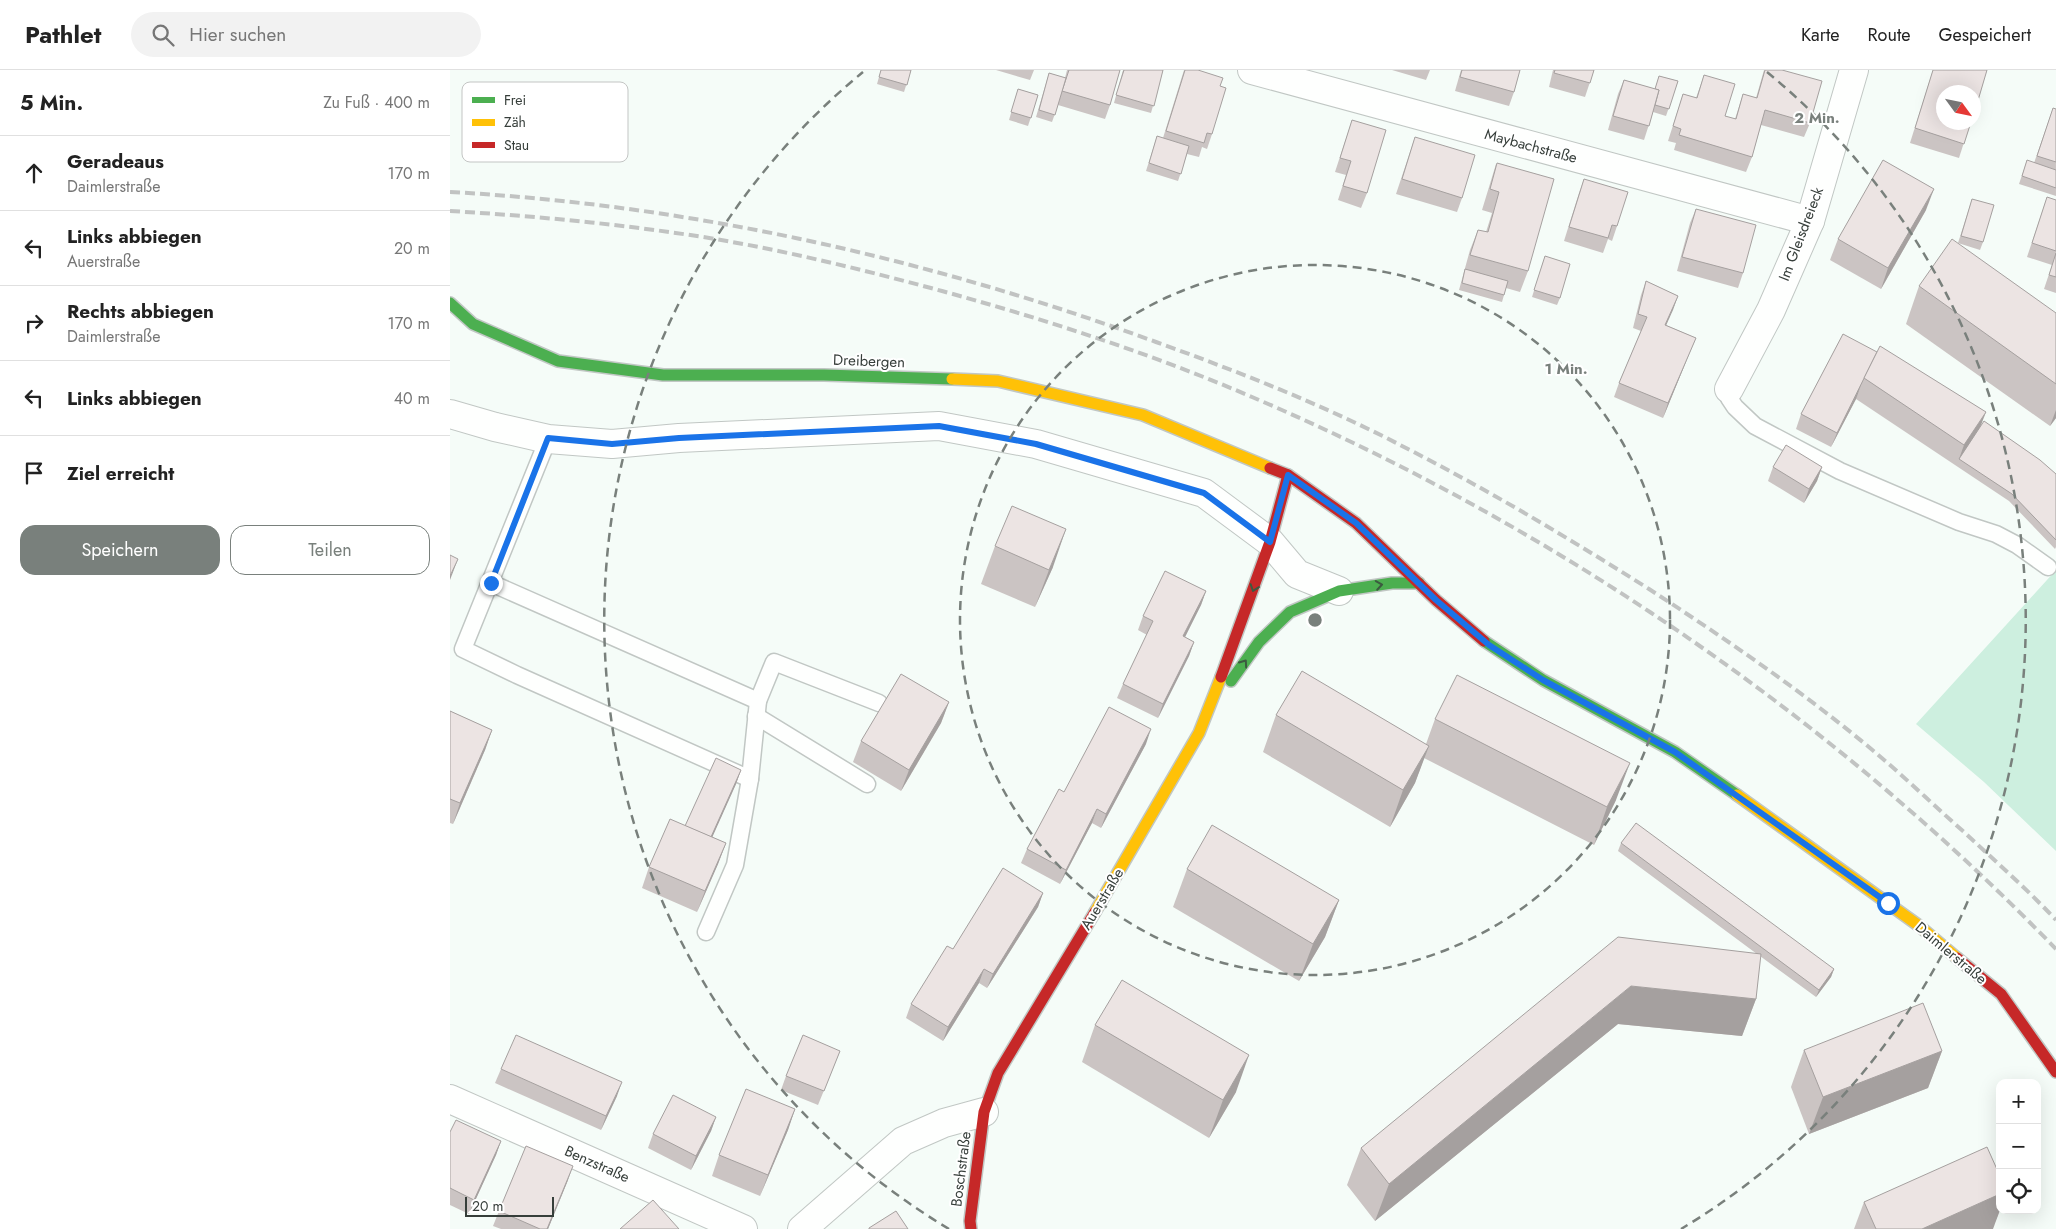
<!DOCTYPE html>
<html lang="de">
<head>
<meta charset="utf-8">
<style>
	body { margin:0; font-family:Jost,sans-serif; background:#f2f2f2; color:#222 }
	.controls { position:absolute; right:15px; bottom:15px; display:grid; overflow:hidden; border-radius:10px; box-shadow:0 5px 20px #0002 }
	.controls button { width:45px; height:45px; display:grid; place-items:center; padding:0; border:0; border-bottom:1px solid #e0e0e0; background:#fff; color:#222; font:25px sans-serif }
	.compass { position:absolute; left:1486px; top:15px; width:45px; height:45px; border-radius:50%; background:#fff; box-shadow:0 5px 20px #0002; rotate:123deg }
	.scale { position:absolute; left:15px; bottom:12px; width:89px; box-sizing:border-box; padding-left:5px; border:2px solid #363e3a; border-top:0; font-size:14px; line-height:18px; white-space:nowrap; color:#363e3a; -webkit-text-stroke:4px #fff; paint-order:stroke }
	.stop { position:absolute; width:15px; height:15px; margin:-11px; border:4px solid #1a73e8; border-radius:50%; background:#fff }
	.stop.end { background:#1a73e8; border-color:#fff; box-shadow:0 1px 5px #0008 }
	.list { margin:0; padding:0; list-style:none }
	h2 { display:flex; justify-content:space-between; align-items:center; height:65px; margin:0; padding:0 20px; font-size:21px }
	h2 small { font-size:16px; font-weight:400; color:#767676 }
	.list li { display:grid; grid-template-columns:32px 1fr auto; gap:15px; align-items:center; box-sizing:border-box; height:75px; padding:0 20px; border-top:1px solid #e0e0e0 }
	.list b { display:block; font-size:19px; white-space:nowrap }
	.list p { margin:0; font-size:16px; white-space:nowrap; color:#767676 }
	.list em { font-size:16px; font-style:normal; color:#767676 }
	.actions { display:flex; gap:10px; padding:15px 20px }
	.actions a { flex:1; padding:11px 0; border:1px solid #79807c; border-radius:15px; text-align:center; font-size:18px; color:#79807c }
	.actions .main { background:#79807c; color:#fff }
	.icon { flex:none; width:28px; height:28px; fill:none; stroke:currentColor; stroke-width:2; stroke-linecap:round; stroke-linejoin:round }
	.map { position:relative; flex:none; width:1606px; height:1159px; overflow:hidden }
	header { display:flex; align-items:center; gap:30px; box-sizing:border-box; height:70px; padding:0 25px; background:#fff; border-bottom:1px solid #e0e0e0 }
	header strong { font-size:24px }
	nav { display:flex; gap:28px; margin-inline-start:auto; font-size:18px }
	.search { width:350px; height:45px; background:#f2f2f2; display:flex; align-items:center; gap:12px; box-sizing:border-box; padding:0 18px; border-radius:28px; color:#767676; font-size:19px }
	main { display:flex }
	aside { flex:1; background:#fff }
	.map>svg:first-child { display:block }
</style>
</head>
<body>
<header>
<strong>Pathlet</strong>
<div class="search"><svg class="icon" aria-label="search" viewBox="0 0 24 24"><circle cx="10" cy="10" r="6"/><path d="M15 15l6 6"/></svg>Hier suchen</div>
<nav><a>Karte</a><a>Route</a><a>Gespeichert</a></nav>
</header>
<main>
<aside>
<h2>5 Min.<small>Zu Fuß · 400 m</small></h2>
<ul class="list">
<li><svg class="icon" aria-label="ahead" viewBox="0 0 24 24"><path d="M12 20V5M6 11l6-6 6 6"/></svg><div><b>Geradeaus</b><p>Daimlerstraße</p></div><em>170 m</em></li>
<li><svg class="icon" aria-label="left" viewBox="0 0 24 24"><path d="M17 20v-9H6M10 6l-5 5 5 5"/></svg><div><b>Links abbiegen</b><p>Auerstraße</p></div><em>20 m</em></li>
<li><svg class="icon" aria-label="right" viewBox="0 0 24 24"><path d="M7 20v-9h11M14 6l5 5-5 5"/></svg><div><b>Rechts abbiegen</b><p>Daimlerstraße</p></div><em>170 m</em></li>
<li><svg class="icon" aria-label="left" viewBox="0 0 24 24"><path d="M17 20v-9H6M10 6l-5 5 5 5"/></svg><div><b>Links abbiegen</b></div><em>40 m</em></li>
<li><svg class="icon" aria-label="arrive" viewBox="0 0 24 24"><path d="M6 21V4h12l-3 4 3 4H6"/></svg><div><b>Ziel erreicht</b></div></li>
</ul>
<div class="actions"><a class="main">Speichern</a><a>Teilen</a></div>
</aside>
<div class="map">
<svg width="1606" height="1159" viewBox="0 0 1606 1159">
	<rect width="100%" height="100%" fill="#f5fcf8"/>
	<polygon fill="#cdefdf" points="1606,500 1606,781 1534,712 1466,654"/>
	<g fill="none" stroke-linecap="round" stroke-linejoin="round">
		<defs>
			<g id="lane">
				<polyline points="1279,319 1279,328 1285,337 1305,356 1390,401 1509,452 1546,464 1567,475 1598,497"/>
				<polyline points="98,369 13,579 67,605 300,709"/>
				<polyline points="41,513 308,631 300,709 285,795 256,862"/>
				<polyline points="308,631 324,592 429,633"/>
				<polyline points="306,646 417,714"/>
			</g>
			<g id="street">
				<polyline points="802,0 1360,151"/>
				<polyline points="1279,319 1321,240 1360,151 1404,0"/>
				<polyline points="0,344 45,357 98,369 162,374 229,368 489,356 586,374 754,423 820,472 847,504 889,521"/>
				<polyline points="0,1029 293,1159"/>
				<polyline points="352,1159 453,1071 494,1053 534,1042"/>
			</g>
			<g id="fast">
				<polyline points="0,233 23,254 108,291 213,305 374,305 502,309"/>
				<polyline points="1034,571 1093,610 1225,682 1287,725"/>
				<polyline points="781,611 809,572 840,542 889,521 942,513 969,513"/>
			</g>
			<g id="slow">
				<polyline points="502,309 548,311 693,345 820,398"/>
				<polyline points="1287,725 1468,855 1507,888"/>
				<polyline points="645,842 749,663 771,607"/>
			</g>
			<g id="jam">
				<polyline points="820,398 838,405 906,453 986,530 1034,571"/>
				<polyline points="771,607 820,472 838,405"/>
				<polyline points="1507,888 1551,924 1606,1002"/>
				<polyline points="521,1159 520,1151 534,1042 548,1003 645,842"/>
			</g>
		</defs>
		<use href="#lane" stroke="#c1c7c4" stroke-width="19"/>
		<use href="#street" stroke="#c1c7c4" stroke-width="30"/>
		<use href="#fast" stroke="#c1c7c4" stroke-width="14"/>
		<use href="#slow" stroke="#c1c7c4" stroke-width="14"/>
		<use href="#jam" stroke="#c1c7c4" stroke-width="14"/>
		<use href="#lane" stroke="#fefffe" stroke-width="16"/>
		<use href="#street" stroke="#fefffe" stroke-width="28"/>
		<use href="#fast" stroke="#4caf50" stroke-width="11"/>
		<use href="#slow" stroke="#ffc107" stroke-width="11"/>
		<use href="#jam" stroke="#c62828" stroke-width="11"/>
		<g stroke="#c1c3c2" stroke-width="4" stroke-dasharray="10 5" stroke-linecap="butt">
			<path d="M 0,122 C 242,135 479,189 706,272 C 792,303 876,336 956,378 C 1040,421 1120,469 1199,519 C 1282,573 1365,630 1440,695 C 1465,717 1489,740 1514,762 C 1545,791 1577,819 1606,850"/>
			<path d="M 0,141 C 85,146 169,154 253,167 C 334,180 414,200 492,221 C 597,250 702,284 802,327 C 1102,455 1379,645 1606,879"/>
		</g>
	</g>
	<g fill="#cbc4c3">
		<polygon points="431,0 461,0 454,22 427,14"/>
		<polygon points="546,0 584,0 580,10"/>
		<polygon points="617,0 670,0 660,35 655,49 608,35 602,52 586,47 599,3 615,8"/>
		<polygon points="673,0 713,0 701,43 664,33"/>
		<polygon points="734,0 770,16 762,64 757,79 752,77 749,87 737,84 728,111 696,101 707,66 713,68"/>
		<polygon points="942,0 980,0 976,10"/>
		<polygon points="1011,0 1070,0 1064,22 1059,36 1005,21"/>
		<polygon points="1103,0 1144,0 1135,27 1099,17"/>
		<polygon points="1314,0 1360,53 1354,67 1311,55 1302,87 1296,102 1224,80 1226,73 1218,71 1233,24 1246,28 1254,5 1275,46 1285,49 1293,24 1306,28"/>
		<polygon points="1483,0 1537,0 1509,88 1460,73"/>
		<polygon points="1209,6 1228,11 1216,46 1203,42 1194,70 1158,60 1168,24 1174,10 1205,19"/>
		<polygon points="568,19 588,25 578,56 559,50"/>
		<polygon points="1603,38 1606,39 1606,126 1569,114 1577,90 1584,93"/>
		<polygon points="902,50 917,123 911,138 888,130 896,105 885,102"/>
		<polygon points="965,67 1012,128 1007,142 946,124"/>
		<polygon points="1046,94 1078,201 1070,222 1056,218 1052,232 1009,220 1020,180 1028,160 1036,162 1042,143 1032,140"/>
		<polygon points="1134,109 1167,156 1162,171 1158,169 1153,183 1114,171 1129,123"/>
		<polygon points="1597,127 1606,130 1606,223 1594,219 1602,195 1577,187"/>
		<polygon points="1522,129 1533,172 1530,180 1508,173"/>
		<polygon points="1246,139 1293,203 1288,218 1227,201 1240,153"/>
		<polygon points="1476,140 1431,219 1380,190 1388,169"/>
		<polygon points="1095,186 1110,228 1107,235 1082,227"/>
		<polygon points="1196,211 1228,226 1216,255 1246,268 1240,282 1213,348 1164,327 1169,313 1191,261 1183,258 1191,225"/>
		<polygon points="1469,216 1606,243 1606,348 1600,356 1456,254"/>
		<polygon points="1393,264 1530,357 1606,404 1606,477 1605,479 1559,431 1406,329 1381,377 1346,359 1351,344"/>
		<polygon points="1323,397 1372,397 1367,411 1354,433 1318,411"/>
		<polygon points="545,476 603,497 585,537 531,514"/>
		<polygon points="756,521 751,535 735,567 744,572 739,586 708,648 667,628 673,614 697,565 688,560 693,546"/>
		<polygon points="499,632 491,653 451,721 403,692 411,671"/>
		<polygon points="0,641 42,660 35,680 3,754 0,753"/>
		<polygon points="826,645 976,674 985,649 1166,730 1144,775 974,688 965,713 940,757 813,682"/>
		<polygon points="696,674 651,758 642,753 610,814 571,793 577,779 614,722"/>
		<polygon points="291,700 286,714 262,767 276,773 268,794 247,842 192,818 199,797 235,756"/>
		<polygon points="1171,773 1384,899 1381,907 1366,927 1310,886 1306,929 1292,966 1168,954 925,1151 897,1115 911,1078 1307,884 1168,781"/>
		<polygon points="737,799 889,830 875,867 849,911 723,837"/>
		<polygon points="593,823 588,837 537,918 529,913 493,971 456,948 461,934 503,879"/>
		<polygon points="645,955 786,1022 759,1068 632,992"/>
		<polygon points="1354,980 1492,981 1478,1018 1359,1064 1341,1017"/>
		<polygon points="390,981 368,1035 331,1020 336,1006"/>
		<polygon points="51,999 167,1026 151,1060 45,1013"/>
		<polygon points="345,1039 338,1060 310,1126 262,1106 269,1085"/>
		<polygon points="266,1047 261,1061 241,1100 198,1078 203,1064"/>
		<polygon points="0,1062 51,1071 46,1085 19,1144 0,1135"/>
		<polygon points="1550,1106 1550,1140 1542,1159 1404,1159 1414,1132"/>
		<polygon points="118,1110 98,1159 51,1159 43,1156 49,1141"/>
	</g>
	<g fill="#a5a09f">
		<polygon points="1484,119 1476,140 1431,219 1438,198"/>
		<polygon points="1228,226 1223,240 1210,269 1215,255"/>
		<polygon points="1246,268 1240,282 1213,348 1218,333"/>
		<polygon points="1411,315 1406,329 1381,377 1387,363"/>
		<polygon points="1606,340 1606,348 1600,356"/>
		<polygon points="1536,342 1528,363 1509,389 1514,375"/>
		<polygon points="1372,397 1367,411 1354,433 1359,419"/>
		<polygon points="616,459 603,497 585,537 599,500"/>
		<polygon points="8,489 0,510 0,506"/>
		<polygon points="756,521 751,535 728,581 733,566"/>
		<polygon points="744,572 739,586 708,648 713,634"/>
		<polygon points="499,632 491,653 451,721 459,700"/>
		<polygon points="701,659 696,674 651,758 656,744"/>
		<polygon points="42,660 35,680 3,754 10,733"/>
		<polygon points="979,676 965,713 940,757 953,720"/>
		<polygon points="1180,693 1166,730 1144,775 1157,737"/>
		<polygon points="291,700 286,714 253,788 258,773"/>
		<polygon points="647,739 642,753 610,814 616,800"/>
		<polygon points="276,773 268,794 247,842 255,821"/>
		<polygon points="593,823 588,837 537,918 543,904"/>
		<polygon points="889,830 875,867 849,911 863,874"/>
		<polygon points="534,899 529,913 493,971 498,957"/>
		<polygon points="1384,899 1381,907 1366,927 1369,920"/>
		<polygon points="1181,916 1306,929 1292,966 1168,954 925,1151 939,1114"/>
		<polygon points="1492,981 1478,1018 1359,1064 1373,1027"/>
		<polygon points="799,985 786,1022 759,1068 773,1030"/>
		<polygon points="172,1012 167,1026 151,1060 156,1046"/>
		<polygon points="345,1039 338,1060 310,1126 318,1105"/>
		<polygon points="266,1047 261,1061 241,1100 246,1086"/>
		<polygon points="51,1071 46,1085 19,1144 24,1130"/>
		<polygon points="123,1096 118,1110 98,1159 97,1159"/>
		<polygon points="1550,1124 1550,1140 1543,1159 1472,1159"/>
	</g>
	<g fill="#ece4e3" stroke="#a5a09f">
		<polygon points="431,0 461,0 457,15 429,7"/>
		<polygon points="619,0 670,0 660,35 612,21"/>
		<polygon points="674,0 713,0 704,36 666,25"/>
		<polygon points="735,0 748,0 773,8 770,16 776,18 762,64 757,63 754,73 716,61"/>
		<polygon points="1012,0 1070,0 1064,22 1010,7"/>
		<polygon points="1105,0 1144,0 1140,13 1104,3"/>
		<polygon points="1315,0 1332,0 1372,11 1360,53 1315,40 1302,87 1229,65 1231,59 1223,56 1233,24 1247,28 1254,5 1285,14 1275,46 1286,49 1293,24 1307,28"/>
		<polygon points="1483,0 1537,0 1524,44 1524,22 1494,22 1494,52 1521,52 1514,74 1465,58"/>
		<polygon points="599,3 616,8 605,45 589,40"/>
		<polygon points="1209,6 1228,11 1219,39 1205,35 1209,20 1205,19"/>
		<polygon points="1174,10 1209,20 1199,56 1163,46"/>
		<polygon points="568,19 588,25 581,48 561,42"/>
		<polygon points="1603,38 1606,39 1606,92 1587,86"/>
		<polygon points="902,50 936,60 917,123 893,116 901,91 890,88"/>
		<polygon points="707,66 739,76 731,104 699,93"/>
		<polygon points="965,67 1025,85 1012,128 952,109"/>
		<polygon points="1433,90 1484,119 1438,198 1388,169"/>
		<polygon points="1577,90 1606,100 1606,118 1572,106"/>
		<polygon points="1047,93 1104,109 1078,201 1020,185 1028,160 1038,162 1049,122 1040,119"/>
		<polygon points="1134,109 1178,122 1167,156 1162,155 1158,168 1119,157"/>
		<polygon points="1597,127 1606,130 1606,181 1582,173"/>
		<polygon points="1522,129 1544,135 1533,172 1511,166"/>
		<polygon points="1246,139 1306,155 1293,203 1232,187"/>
		<polygon points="1502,169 1606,243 1606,314 1469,216"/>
		<polygon points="1606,183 1606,207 1599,205"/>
		<polygon points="1095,186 1120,194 1110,228 1084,220"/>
		<polygon points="1015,199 1058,211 1054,225 1012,213"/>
		<polygon points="1196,211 1228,226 1215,255 1246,268 1218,333 1169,313 1197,247 1188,244"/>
		<polygon points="1393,264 1427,282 1387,363 1351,344"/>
		<polygon points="1430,276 1536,342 1514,375 1414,308"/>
		<polygon points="1534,351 1590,390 1606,404 1606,470 1562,424 1509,389"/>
		<polygon points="1336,375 1372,397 1359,419 1323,397"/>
		<polygon points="562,436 616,459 599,500 545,476"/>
		<polygon points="0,485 8,489 0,506"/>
		<polygon points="715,501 756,521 733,566 744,572 713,634 673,614 703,551 693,546"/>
		<polygon points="852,601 979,676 953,720 826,645"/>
		<polygon points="451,604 499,632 459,700 411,671"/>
		<polygon points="1007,605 1180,693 1157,737 985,649"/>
		<polygon points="659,637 701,659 656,744 647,739 616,800 577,779 609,719 614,722"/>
		<polygon points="0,641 42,660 10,733 0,729"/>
		<polygon points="266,688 291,700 261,767 235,756"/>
		<polygon points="220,749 276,773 255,821 199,797"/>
		<polygon points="1186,753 1384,899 1369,920 1171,773"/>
		<polygon points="762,755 889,830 863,874 737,799"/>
		<polygon points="553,798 593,823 543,904 534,899 498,957 461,934 497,876 503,879"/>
		<polygon points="1168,867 1311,884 1306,929 1181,916 939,1114 911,1078"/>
		<polygon points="672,910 799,985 773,1030 645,955"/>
		<polygon points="1473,933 1492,981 1373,1027 1354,980"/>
		<polygon points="66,965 172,1012 156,1046 51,999"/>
		<polygon points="353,965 390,981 374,1021 336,1006"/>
		<polygon points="296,1019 345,1039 318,1105 269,1085"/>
		<polygon points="223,1025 266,1047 246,1086 203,1064"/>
		<polygon points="6,1050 51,1071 24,1130 0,1118 0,1062"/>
		<polygon points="76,1076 123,1096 97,1159 90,1159 49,1141"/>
		<polygon points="1537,1077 1550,1106 1550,1124 1472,1159 1426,1159 1414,1132"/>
		<polygon points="203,1130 229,1159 170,1159"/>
		<polygon points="446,1141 458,1159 419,1159 419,1158"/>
	</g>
	<defs><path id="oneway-chevron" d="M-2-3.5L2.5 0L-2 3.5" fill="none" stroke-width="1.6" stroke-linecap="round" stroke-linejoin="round" transform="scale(1.25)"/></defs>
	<g stroke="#3c5a40">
		<use href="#oneway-chevron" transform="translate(929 515) rotate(-9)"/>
		<use href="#oneway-chevron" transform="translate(804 518) rotate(109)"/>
		<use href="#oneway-chevron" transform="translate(794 593) rotate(-55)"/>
	</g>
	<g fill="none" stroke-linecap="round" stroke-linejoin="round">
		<polyline stroke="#1a73e8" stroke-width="6" points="41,513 98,368 162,374 229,368 489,356 586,374 754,423 820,472 838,405 906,453 986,530 1039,575 1093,610 1225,682 1438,833"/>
	</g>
	<g fill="none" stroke="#79807c" stroke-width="2.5" stroke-dasharray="9 6">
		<circle cx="865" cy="550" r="355"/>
		<path d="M499 1159A710 710 0 0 1 413 2M1317 2A710 710 0 0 1 1231 1159"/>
	</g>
	<g text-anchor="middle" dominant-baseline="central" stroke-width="4" stroke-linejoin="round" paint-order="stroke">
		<g font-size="15" fill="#363e3a" stroke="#fff">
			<text transform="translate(1081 76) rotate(15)">Maybachstraße</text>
			<text transform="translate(1351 164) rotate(-69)">Im Gleisdreieck</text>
			<text transform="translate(419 291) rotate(2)">Dreibergen</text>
			<text transform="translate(652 829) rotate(-59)">Auerstraße</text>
			<text transform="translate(1501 883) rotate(40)">Daimlerstraße</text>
			<text transform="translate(147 1094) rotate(24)">Benzstraße</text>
			<text transform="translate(511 1099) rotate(-83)">Boschstraße</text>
		</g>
	</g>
	<rect x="12" y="12" width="166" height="80" rx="8" fill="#fff" stroke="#c3c5c4" stroke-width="1"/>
	<rect x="22" y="27" width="23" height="6" fill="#4caf50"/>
	<rect x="22" y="49" width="23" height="7" fill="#ffc107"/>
	<rect x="22" y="72" width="23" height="6" fill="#c62828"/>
	<g font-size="14" fill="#363e3a">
		<text x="54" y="35">Frei</text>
		<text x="54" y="57">Zäh</text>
		<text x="54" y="80">Stau</text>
	</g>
	<circle cx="865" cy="550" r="8" fill="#79807c" stroke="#fff" stroke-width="2.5"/>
	<g font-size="15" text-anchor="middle" font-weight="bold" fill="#79807c" stroke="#fff" stroke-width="4" stroke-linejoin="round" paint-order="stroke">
		<text x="1367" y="53">2 Min.</text>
		<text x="1116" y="304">1 Min.</text>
	</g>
</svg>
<div class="controls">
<button>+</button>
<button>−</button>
<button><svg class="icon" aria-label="locate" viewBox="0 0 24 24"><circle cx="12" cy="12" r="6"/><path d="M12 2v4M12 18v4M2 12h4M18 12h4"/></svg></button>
</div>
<svg class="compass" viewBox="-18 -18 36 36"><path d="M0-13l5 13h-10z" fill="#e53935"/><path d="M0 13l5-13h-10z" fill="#767676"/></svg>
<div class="scale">20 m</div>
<div class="stop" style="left:1438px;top:833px"></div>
<div class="stop end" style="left:41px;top:513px"></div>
</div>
</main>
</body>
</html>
